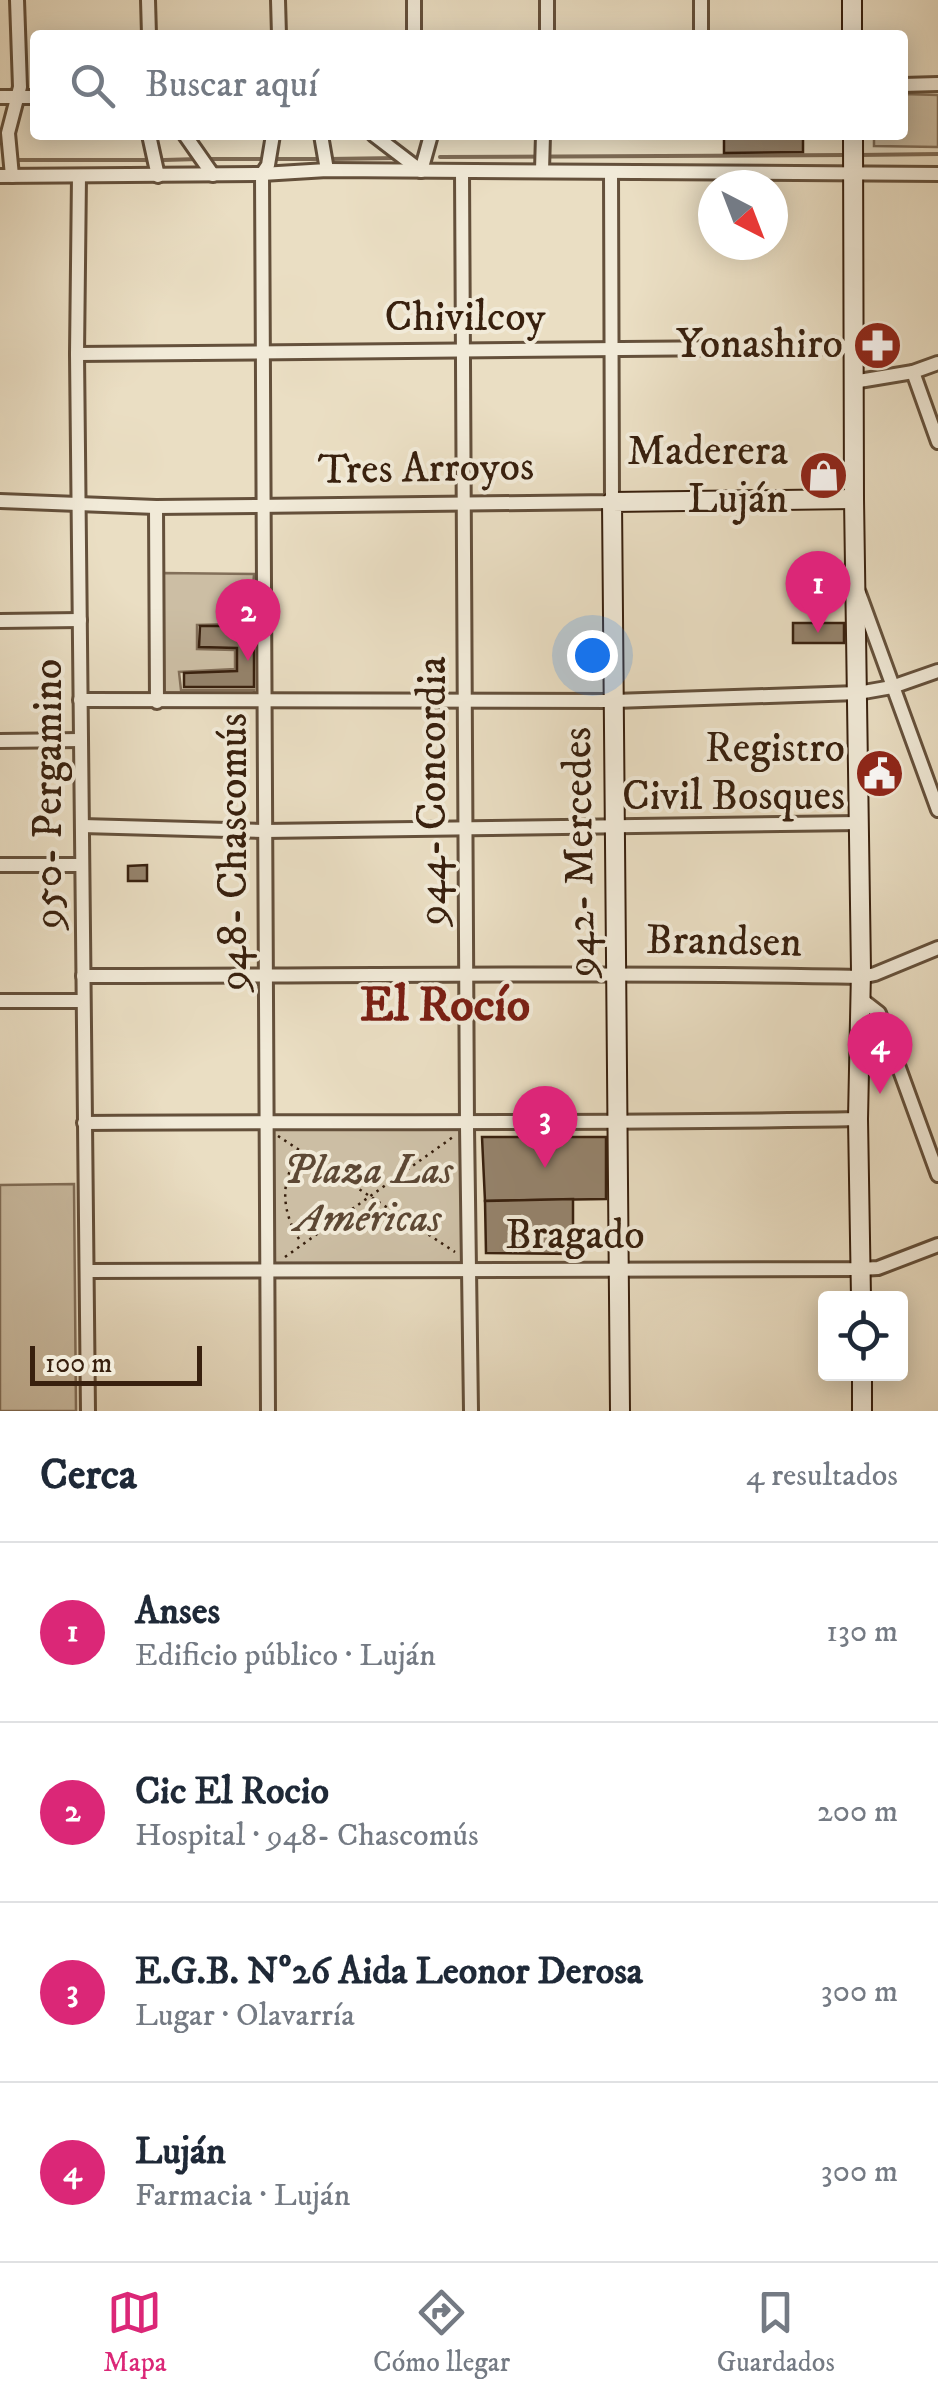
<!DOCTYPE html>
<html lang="es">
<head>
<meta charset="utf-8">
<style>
	body { margin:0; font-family:"IM FELL DW Pica",serif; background:#f2f2f3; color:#1f2937 }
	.controls { position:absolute; right:30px; bottom:30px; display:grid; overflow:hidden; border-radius:10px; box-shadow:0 5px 25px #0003 }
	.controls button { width:90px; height:90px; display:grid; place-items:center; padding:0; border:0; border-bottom:2px solid #e0e1e3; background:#fff; color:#1f2937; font:50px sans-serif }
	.compass { position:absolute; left:698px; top:170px; width:90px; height:90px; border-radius:50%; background:#fff; box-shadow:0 5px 25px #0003; rotate:138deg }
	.scale { position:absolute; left:30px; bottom:25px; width:172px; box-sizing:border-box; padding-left:10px; border:5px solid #38200e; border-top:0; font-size:28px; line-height:35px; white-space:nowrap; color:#38200e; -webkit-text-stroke:8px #f1ead8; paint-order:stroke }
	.you { position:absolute; left:592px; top:655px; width:35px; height:35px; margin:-25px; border:8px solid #fff; border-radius:50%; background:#1a73e8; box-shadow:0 0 0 15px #1a73e833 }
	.badge { display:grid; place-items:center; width:65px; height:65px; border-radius:50%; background:#db2777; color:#fff; font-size:32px; font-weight:700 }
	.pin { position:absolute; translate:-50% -82px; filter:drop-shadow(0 2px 5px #0008) }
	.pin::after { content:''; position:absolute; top:52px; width:35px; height:30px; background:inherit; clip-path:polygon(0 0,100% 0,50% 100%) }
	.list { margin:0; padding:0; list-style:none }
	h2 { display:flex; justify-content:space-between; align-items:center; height:130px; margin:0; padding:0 40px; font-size:42px }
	h2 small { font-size:32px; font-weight:400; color:#747a83 }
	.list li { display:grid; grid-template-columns:65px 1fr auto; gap:30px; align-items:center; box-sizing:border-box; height:180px; padding:0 40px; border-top:2px solid #e0e1e3 }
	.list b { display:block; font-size:38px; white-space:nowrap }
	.list p { margin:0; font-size:32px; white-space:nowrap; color:#747a83 }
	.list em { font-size:32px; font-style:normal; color:#747a83 }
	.icon { flex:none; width:55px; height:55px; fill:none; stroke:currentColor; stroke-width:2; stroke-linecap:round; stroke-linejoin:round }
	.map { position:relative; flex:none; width:938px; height:1411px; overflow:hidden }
	.search { position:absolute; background:#fff; box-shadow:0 5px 25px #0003; left:30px; right:30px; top:30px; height:110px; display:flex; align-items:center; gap:25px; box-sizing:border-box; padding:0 35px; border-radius:10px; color:#747a83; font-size:38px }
	.sheet { height:850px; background:#fff }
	nav { display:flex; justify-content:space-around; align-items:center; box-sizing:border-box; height:140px; border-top:2px solid #e0e1e3; background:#fff; font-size:28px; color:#747a83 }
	nav a { display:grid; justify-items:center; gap:5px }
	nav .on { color:#db2777 }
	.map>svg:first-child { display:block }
</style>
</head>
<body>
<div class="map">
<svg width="938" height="1411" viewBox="0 0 938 1411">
	<rect width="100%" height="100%" fill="#eadec3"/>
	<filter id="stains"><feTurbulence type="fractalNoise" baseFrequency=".002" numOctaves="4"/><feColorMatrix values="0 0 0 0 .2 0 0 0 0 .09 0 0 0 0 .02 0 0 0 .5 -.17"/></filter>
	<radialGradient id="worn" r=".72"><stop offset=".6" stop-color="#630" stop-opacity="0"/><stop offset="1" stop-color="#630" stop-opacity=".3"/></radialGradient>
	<g fill="#ccbea4" stroke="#826f59" stroke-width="2.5">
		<polygon points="903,94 938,95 938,147 874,146 874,135 903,135"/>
		<polygon points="162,573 254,574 252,603 236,603 236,624 197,625 197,649 235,650 235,669 179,672 181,690 254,690 254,697 162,697"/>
		<polygon points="466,1120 469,1267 269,1272 267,1122"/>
		<polygon points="74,1184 76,1411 0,1411 0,1185"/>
	</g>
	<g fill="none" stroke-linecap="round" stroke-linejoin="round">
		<g stroke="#7e6b55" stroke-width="4">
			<polyline points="859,155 938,154"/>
			<polyline points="440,157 845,155"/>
			<polyline points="208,159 264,159"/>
			<polyline points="273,159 319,159"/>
			<polyline points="328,159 399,158"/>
			<polyline points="17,160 147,160"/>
			<polyline points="164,160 199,159"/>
		</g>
	</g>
	<g fill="#95836c" stroke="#38200e" stroke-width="2.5">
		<polygon points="724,135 803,135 803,152 724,153"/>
		<polygon points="839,470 839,490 816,491 815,471"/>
		<polygon points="238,606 254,606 254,687 184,687 184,673 237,671 237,648 199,647 200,626 238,626"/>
		<rect x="793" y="623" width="51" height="20"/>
		<polygon points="147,865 147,881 128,881 128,866"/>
		<polygon points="482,1137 606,1137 606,1199 485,1201"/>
		<polygon points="573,1199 573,1254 486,1253 485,1201"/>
	</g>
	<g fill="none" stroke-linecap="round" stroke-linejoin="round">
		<defs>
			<g id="street">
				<polyline points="148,0 149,35"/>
				<polyline points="278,0 279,35"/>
				<polyline points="414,0 414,35"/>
				<polyline points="701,0 701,35"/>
				<polyline points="547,35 547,0"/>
				<polyline points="903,85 938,84"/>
				<polyline points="0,97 35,97"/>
				<polyline points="149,135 158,176"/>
				<polyline points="185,135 213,175"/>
				<polyline points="321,135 327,170"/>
				<polyline points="374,135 421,171 431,135"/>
				<polyline points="542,170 543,135"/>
				<polyline points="462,171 467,1127 471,1411"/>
				<polyline points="0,176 262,174 327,170 938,174"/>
				<polyline points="12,176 8,133 20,87 17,0"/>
				<polyline points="79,176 77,354 88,1411"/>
				<polyline points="77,354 853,347"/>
				<polyline points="913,372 938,442"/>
				<polyline points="853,382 913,372 938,363"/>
				<polyline points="0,501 156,507 612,502 611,172"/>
				<polyline points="156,507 157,702"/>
				<polyline points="859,593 938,810"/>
				<polyline points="0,621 80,620"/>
				<polyline points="80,700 614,701 858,693 892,687 938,671"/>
				<polyline points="0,741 81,740"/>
				<polyline points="82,826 264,831 860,823"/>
				<polyline points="0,865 82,865"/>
				<path d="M 83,976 C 342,976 602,972 861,977 L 875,974 L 938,948"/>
				<polyline points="861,999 879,1013 938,1175"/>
				<polyline points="0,1001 83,1001"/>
				<path d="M 84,1123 C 342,1121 600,1124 858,1119"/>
				<polyline points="87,1271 860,1269 878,1268 938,1245"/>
				<polyline points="268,1411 262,174 268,165 273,135"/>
			</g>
			<g id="secondary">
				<polyline points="852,0 852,35"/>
				<polyline points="853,135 854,499 861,971 858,1119 861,1298"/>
				<polyline points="862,1374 862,1411"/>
				<polyline points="620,1411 612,502 854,499"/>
			</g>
		</defs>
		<use href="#street" stroke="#64503b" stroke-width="18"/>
		<use href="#secondary" stroke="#38200e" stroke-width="22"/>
		<g stroke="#38200e" stroke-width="2.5" stroke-dasharray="2.5 5" stroke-linecap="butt">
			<polyline points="278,1136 455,1252"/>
			<path d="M 301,1153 C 278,1180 282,1214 301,1242"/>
			<polyline points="285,1257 453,1137"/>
		</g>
		<use href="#street" stroke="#f1ead8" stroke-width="12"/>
		<use href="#secondary" stroke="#f1ead8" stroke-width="18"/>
	</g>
	<defs>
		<symbol id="pharmacy-disc" viewBox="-11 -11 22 22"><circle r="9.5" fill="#8f2418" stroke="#f1ead8"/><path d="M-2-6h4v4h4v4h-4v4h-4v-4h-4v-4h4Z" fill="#fff"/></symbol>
		<symbol id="shop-disc" viewBox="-11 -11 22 22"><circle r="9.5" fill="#8f2418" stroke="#f1ead8"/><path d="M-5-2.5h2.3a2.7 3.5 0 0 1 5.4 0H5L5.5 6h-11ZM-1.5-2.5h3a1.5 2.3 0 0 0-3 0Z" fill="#fff"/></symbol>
		<symbol id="civic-disc" viewBox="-11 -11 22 22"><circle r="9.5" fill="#8f2418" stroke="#f1ead8"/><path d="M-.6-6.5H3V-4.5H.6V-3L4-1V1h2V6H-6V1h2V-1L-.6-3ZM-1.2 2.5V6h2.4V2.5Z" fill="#fff"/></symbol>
	</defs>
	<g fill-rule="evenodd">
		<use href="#pharmacy-disc" x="850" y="318" width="55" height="55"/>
		<use href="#shop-disc" x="796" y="448" width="55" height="55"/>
		<use href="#civic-disc" x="852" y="746" width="55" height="55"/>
	</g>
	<g text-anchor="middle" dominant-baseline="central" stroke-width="8" stroke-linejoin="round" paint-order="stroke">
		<g font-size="42" fill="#38200e" stroke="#f1ead8">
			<text x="465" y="318">Chivilcoy</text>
			<text transform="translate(426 469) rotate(-1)">Tres Arroyos</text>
			<text transform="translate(433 791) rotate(-90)">944- Concordia</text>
			<text transform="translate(49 794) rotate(-90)">950- Pergamino</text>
			<text transform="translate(234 852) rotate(-90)">948- Chascomús</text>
			<text transform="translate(580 852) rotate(-91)">942- Mercedes</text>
			<text transform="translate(724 942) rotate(1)">Brandsen</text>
			<text x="575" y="1236">Bragado</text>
		</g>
		<g font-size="42" fill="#38200e" stroke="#f1ead8" text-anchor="end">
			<text x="843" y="345">Yonashiro</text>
			<text x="788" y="452">Maderera<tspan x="788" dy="48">Luján</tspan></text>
			<text x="845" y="749">Registro<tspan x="845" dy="48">Civil Bosques</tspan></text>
		</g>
		<g font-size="42" font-style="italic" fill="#5d4834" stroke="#f1ead8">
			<text x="368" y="1171">Plaza Las<tspan x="368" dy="48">Américas</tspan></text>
		</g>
		<g font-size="48" font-weight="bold" fill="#7a1f14" stroke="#f1ead8">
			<text x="445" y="1006">El Rocío</text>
		</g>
	</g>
	<rect width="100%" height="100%" filter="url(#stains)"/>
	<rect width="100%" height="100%" fill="url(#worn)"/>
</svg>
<div class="controls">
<button><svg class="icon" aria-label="locate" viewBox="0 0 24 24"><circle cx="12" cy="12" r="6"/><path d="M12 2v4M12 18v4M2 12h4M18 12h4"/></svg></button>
</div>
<svg class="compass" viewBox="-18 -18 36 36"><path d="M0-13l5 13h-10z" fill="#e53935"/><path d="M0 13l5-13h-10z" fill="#747a83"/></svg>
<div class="scale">100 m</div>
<div class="you"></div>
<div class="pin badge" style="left:818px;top:633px">1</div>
<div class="pin badge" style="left:248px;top:661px">2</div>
<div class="pin badge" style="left:545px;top:1168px">3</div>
<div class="pin badge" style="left:880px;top:1094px">4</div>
<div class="search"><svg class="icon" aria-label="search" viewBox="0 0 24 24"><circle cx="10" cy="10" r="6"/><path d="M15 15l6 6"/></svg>Buscar aquí</div>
</div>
<section class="sheet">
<h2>Cerca<small>4 resultados</small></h2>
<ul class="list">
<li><span class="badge">1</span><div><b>Anses</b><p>Edificio público · Luján</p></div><em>130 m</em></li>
<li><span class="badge">2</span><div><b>Cic El Rocio</b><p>Hospital · 948- Chascomús</p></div><em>200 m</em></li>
<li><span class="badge">3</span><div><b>E.G.B. Nº26 Aida Leonor Derosa</b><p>Lugar · Olavarría</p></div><em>300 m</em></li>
<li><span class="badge">4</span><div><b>Luján</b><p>Farmacia · Luján</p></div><em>300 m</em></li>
</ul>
</section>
<nav>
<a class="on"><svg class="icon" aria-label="map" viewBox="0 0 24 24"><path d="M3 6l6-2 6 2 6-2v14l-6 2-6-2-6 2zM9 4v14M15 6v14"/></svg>Mapa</a>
<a><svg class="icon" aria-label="directions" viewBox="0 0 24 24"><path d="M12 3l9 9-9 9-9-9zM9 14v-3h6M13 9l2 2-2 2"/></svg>Cómo llegar</a>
<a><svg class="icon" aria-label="saved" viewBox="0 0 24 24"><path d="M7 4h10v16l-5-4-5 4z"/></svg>Guardados</a>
</nav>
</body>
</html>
